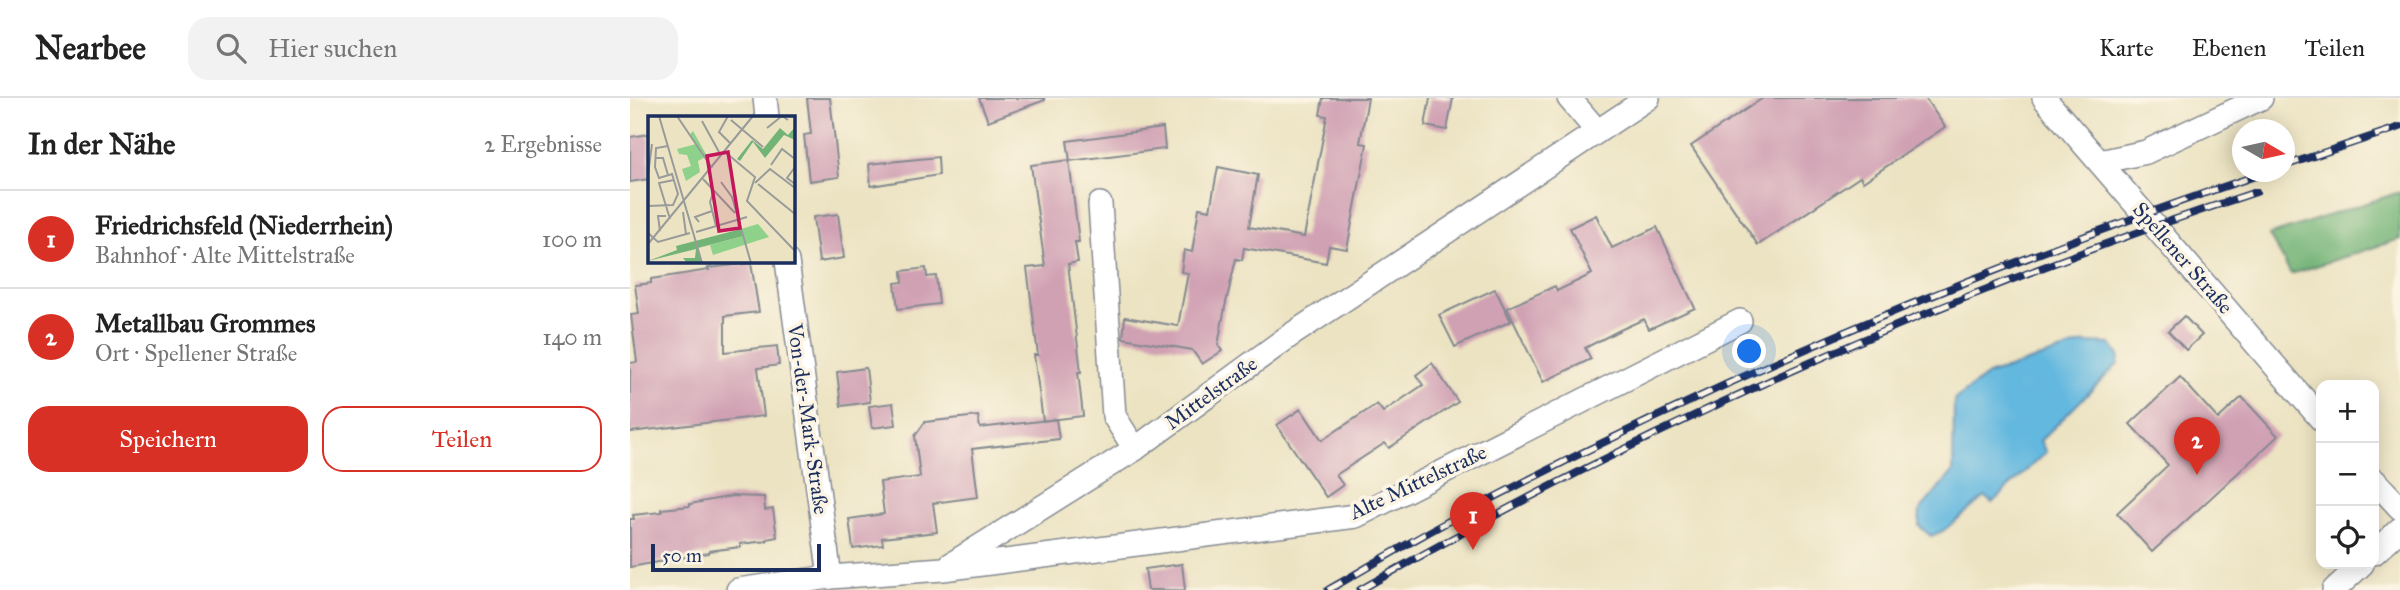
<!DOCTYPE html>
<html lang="de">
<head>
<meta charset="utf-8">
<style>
	body { margin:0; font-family:"IM FELL Great Primer",serif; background:#f2f2f2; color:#222 }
	.controls { position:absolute; right:21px; bottom:21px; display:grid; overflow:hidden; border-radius:14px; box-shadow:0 4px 18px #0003 }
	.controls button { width:63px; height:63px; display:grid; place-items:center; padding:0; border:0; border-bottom:2px solid #e0e0e0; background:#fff; color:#222; font:35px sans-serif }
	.compass { position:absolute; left:1602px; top:21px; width:63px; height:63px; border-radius:50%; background:#fff; box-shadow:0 4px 18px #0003; rotate:99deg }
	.scale { position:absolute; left:21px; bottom:18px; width:170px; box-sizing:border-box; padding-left:7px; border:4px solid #1b2f5e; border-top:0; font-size:19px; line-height:24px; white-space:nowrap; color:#1b2f5e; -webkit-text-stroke:5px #fcf5e5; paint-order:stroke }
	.you { position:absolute; left:1120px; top:254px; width:24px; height:24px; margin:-18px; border:5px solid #fff; border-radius:50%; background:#1a73e8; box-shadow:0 0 0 10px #1a73e833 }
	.badge { display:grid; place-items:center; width:46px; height:46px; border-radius:50%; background:#d93025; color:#fff; font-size:23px; font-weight:700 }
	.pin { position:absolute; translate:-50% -58px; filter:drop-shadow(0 2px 4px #0008) }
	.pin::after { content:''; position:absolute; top:37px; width:24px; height:21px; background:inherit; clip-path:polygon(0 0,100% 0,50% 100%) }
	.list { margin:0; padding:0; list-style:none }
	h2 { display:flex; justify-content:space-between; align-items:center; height:91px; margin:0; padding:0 28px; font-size:30px }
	h2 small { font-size:23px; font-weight:400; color:#767676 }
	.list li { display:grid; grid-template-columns:46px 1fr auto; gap:21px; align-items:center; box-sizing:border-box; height:98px; padding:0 28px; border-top:2px solid #e0e0e0 }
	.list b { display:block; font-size:26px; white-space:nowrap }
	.list p { margin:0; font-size:23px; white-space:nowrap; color:#767676 }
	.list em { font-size:23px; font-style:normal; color:#767676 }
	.actions { display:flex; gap:14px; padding:21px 28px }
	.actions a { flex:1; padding:16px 0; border:2px solid #d93025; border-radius:21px; text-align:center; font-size:24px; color:#d93025 }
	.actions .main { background:#d93025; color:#fff }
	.icon { flex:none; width:38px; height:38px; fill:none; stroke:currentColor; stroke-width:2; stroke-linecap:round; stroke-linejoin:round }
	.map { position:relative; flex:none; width:1770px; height:492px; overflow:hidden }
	header { display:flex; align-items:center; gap:42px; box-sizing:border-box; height:98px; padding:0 35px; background:#fff; border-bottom:2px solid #e0e0e0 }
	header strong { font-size:33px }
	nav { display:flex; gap:38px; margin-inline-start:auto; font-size:24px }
	.search { width:490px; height:63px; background:#f2f2f2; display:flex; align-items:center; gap:18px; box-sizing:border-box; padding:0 24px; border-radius:21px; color:#767676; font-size:26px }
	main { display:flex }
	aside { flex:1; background:#fff }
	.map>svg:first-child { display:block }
</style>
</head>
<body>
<header>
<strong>Nearbee</strong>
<div class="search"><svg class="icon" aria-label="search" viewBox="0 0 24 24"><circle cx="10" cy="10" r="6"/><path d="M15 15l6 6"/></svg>Hier suchen</div>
<nav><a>Karte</a><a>Ebenen</a><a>Teilen</a></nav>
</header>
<main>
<aside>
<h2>In der Nähe<small>2 Ergebnisse</small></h2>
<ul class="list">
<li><span class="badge">1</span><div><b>Friedrichsfeld (Niederrhein)</b><p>Bahnhof · Alte Mittelstraße</p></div><em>100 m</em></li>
<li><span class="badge">2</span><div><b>Metallbau Grommes</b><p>Ort · Spellener Straße</p></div><em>140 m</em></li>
</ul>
<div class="actions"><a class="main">Speichern</a><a>Teilen</a></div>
</aside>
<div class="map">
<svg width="1770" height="492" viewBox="0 0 1770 492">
	<rect width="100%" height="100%" fill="#fcf5e5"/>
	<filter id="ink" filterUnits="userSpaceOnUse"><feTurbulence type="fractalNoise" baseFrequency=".0143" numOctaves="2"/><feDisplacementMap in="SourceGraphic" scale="14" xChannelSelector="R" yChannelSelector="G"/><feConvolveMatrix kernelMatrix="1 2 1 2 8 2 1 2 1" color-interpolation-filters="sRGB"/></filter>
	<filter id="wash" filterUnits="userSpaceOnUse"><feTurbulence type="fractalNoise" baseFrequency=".00686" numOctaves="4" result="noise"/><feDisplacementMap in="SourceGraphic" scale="28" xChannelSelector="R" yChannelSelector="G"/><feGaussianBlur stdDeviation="1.57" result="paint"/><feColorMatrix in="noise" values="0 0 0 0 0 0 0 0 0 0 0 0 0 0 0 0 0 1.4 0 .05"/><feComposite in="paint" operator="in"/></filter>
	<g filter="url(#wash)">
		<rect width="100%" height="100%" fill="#ece3c2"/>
		<polygon fill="#72b376" stroke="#46716a" stroke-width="2" points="1770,94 1770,141 1661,176 1639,137"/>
		<polygon fill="#63b8df" stroke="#3f749e" stroke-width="2" points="1454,245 1481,246 1489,258 1488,266 1410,343 1416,354 1362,405 1355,399 1313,433 1301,438 1289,428 1290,412 1323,374 1324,302 1358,277"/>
		<g id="blocks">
			<g fill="#d0a0b3">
				<polygon points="177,0 200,0 209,79 179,83 174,37 181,36"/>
				<polygon points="349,0 414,0 415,2 358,23"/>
				<polygon points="693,0 738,0 730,45 737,46 717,151 699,148 696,165 614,150 612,162 606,161 595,209 588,247 592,253 572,266 562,252 493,240 495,219 548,228 558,175 551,174 554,152 562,154 569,110 580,112 588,69 628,77 619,129 674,139 697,18 690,17"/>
				<polygon points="800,0 823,0 817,32 795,28"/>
				<polygon points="1133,0 1295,0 1315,29 1233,84 1230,79 1128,147 1061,48"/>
				<polygon points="533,30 535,51 440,63 437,43"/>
				<polygon points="19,36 19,81 0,84 0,39"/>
				<polygon points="308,59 309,77 241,88 239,66"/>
				<polygon points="439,62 449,144 445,144 448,164 438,166 451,274 448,274 453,318 413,323 404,257 408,257 397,170 415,168 401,67"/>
				<polygon points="208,116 214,160 189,164 183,119"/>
				<polygon points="966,117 982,150 1027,129 1065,210 1019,231 1014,221 990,232 955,250 961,261 913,284 877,210 925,188 927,193 962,176 940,130"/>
				<polygon points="121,165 129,214 95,218 95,254 147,248 149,267 128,270 134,318 0,334 0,265 7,264 1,217 9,216 5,187 21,185 21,181 79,172 78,170"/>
				<polygon points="296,170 297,179 306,178 309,206 268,211 265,185 273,184 272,173"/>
				<polygon points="865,191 881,223 825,249 809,217"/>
				<polygon points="1554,218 1572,237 1556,252 1538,233"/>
				<polygon points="802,265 828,304 759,350 755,345 706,377 713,387 696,399 647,327 671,311 692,342 747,306 753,314 793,287 786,277"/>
				<polygon points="236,270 240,304 211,308 207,274"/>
				<polygon points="1550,279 1588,321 1612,299 1648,338 1522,454 1487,415 1538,367 1500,326"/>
				<polygon points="263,305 266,327 242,330 239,308"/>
				<polygon points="348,318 350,330 426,321 429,341 342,351 348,399 303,405 307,434 252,440 253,447 223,451 219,421 254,416 250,384 290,379 285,338 295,324"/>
				<polygon points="102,398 134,399 135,412 143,411 147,439 137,441 137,443 110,446 110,449 79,453 79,455 0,469 0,421 4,421 3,417 32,414 31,411 60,408 60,406"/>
				<polygon points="552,466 555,492 518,492 515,471"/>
			</g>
		</g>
	</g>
	<g filter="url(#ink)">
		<use href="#blocks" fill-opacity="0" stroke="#848990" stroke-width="2"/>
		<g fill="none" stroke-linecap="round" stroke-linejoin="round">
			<defs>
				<g id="minor">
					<polyline points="135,0 137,19"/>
					<polyline points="939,0 967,33"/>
					<polyline points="1414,0 1691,321"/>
					<polyline points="1470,64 1516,54 1631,0"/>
					<polyline points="470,106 484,318 505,351"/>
					<polyline points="157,163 200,479"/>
					<polyline points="1744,382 1770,410"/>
					<polyline points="1744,455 1770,431"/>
					<polyline points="320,467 505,351 658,239 1018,0"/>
					<polyline points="108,492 200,479 313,471 726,418 1110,223"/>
					<polyline points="1704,492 1732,466"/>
				</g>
			</defs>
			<use href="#minor" stroke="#848990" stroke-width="26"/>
			<use href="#minor" stroke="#fff" stroke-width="23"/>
			<defs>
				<g id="rail">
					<polyline points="1654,68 1770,29"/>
					<path d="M 698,492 C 744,466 789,438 836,414 C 1093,279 1361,166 1637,74"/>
					<path d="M 730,492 C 1014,329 1315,196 1626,94"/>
				</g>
			</defs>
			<use href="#rail" stroke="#1b2f5e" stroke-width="8"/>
			<use href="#rail" stroke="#fcf5e5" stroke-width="5" stroke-dasharray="16" stroke-linecap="butt"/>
		</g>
	</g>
	<g text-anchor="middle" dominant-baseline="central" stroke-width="7" stroke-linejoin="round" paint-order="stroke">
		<g font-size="21" fill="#1b2f5e" stroke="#fcf5e5">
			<text transform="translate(1553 160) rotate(49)">Spellener Straße</text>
			<text transform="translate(581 295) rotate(-36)">Mittelstraße</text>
			<text transform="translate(178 321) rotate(82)">Von-der-Mark-Straße</text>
			<text transform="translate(788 384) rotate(-25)">Alte Mittelstraße</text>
		</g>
	</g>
	<g transform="translate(18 18)">
		<rect width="147" height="147" fill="#ece3c2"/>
		<path d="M 45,15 L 59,40 L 50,45 L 52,56 L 38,65 L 34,53 L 43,50 L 39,39 L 31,38 L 29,33 L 48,28 L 42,18 ZM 110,108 L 121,121 L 65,139 L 62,129 L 95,120 L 93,113 Z" fill="#8ed18a"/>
		<path d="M 147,11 L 147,24 L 136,19 L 117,42 L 105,26 L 92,45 L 89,43 L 104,24 L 115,33 L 132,12 L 140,19 ZM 93,113 L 95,120 L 50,132 L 54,147 L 39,147 L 35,142 L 47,142 L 48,133 L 0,145 L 29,134 L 28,130 Z" fill="#72b376"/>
		<path fill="none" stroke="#989b9a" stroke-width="2" d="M 11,0 L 54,147M 29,0 L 64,52M 80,0 L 71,16 L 83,28M 83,4 L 115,31M 54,5 L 71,36M 119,12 L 134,0 L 140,4M 77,36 L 107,61 L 99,85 L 147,135M 8,42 L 15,42 L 20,59M 123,49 L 134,33 L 147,43M 147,51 L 139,62 L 147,68M 0,59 L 4,28M 55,63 L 87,97M 73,66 L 84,81 L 103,147M 107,67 L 122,53 L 147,72M 110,68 L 147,98M 66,74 L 62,86 L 68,110M 0,90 L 25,89 L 30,78 L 24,58 L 11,62 L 7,51 L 8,32 L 20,30M 35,96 L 38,118M 22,103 L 11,67 L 26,64M 51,106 L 47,101 L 64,95M 12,115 L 10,100 L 18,100M 48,116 L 99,101M 0,117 L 10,126 L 42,117M 0,128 L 105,0"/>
		<path fill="#c2185b" fill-opacity="0.15" stroke="#c2185b" stroke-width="3.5" d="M 80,36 L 92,112 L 71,115 L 59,40 Z"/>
		<rect width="147" height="147" fill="none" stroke="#1b2f5e" stroke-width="3.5"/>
	</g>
</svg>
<div class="controls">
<button>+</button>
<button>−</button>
<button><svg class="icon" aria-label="locate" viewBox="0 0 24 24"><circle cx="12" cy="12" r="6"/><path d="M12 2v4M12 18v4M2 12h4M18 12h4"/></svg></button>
</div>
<svg class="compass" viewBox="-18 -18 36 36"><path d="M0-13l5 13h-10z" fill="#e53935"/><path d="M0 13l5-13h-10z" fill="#767676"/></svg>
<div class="scale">50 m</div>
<div class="you"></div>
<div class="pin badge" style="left:843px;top:452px">1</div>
<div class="pin badge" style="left:1567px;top:377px">2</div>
</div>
</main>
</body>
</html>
